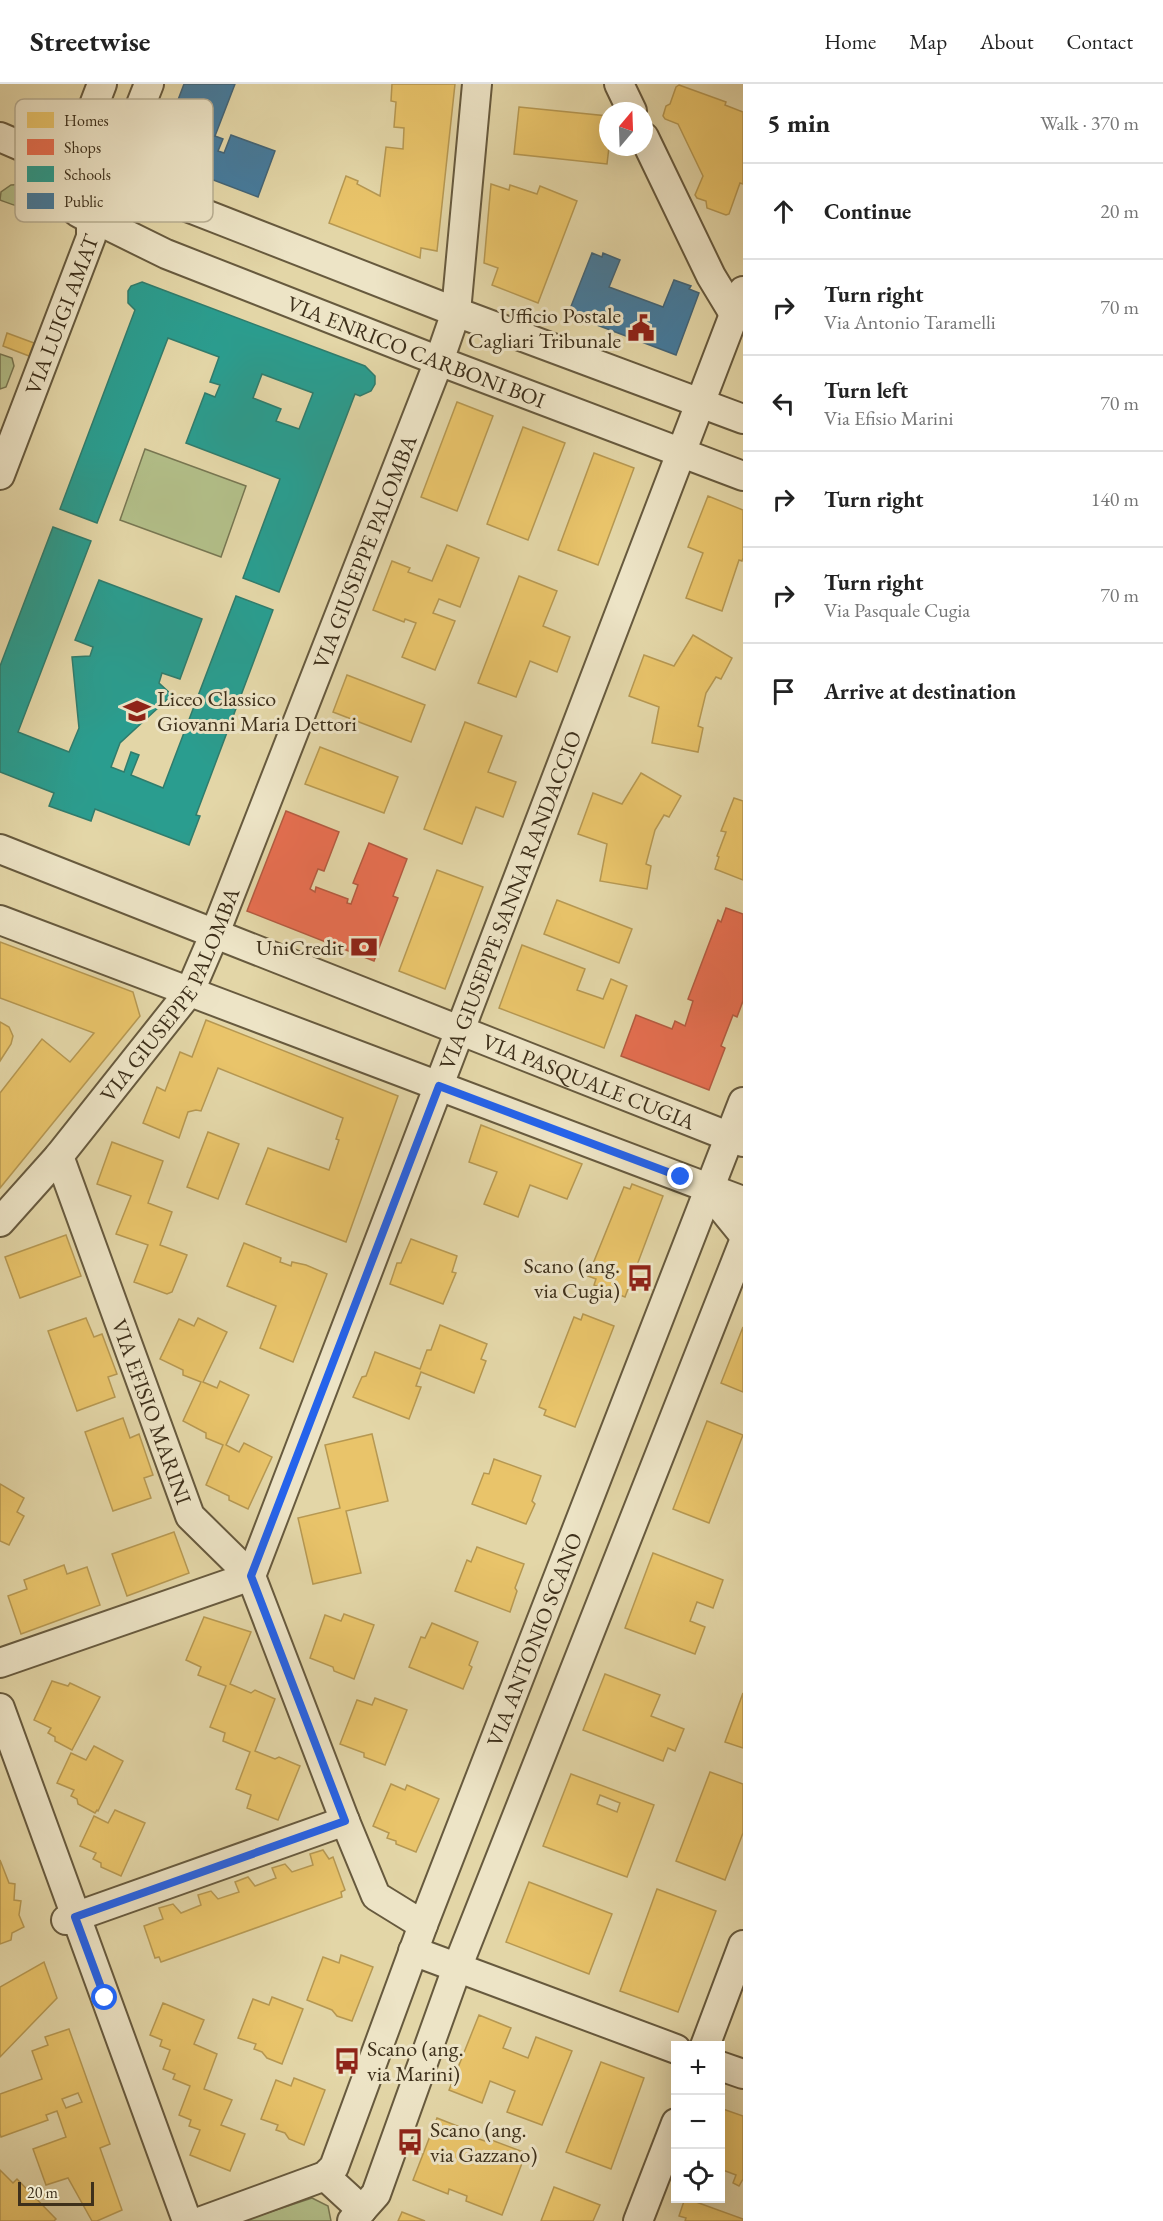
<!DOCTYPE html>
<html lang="en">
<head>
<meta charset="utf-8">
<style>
	body { margin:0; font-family:"EB Garamond",serif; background:#f2f2f2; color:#222 }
	.controls { position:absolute; right:18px; bottom:18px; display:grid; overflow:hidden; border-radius:0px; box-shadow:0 6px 24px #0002 }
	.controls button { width:54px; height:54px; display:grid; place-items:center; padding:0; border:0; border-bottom:2px solid #e0e0e0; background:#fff; color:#222; font:30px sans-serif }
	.compass { position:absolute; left:599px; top:18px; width:54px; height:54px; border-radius:50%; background:#fff; box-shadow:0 6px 24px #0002; rotate:19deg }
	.scale { position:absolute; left:18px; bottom:15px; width:76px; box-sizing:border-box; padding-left:6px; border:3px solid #3e301b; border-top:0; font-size:16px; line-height:21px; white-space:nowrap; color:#3e301b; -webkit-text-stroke:4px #ede4c6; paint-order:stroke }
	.stop { position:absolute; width:18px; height:18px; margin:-14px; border:4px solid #2563eb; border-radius:50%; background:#fff }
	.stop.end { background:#2563eb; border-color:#fff; box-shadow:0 2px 6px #0008 }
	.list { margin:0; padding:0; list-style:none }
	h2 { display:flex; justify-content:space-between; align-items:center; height:78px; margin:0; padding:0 24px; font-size:26px }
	h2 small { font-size:20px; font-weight:400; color:#767676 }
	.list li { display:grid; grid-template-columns:39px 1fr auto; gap:18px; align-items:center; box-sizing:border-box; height:96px; padding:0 24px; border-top:2px solid #e0e0e0 }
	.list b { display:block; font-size:22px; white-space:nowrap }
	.list p { margin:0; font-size:20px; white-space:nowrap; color:#767676 }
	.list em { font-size:20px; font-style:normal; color:#767676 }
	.icon { flex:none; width:33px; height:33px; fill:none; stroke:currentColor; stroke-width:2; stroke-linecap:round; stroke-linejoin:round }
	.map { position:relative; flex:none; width:743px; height:2137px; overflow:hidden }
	header { display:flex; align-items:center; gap:36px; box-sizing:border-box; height:84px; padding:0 30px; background:#fff; border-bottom:2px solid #e0e0e0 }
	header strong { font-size:28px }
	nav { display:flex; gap:33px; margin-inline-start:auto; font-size:21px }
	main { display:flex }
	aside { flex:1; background:#fff }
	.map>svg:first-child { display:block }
</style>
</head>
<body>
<header>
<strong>Streetwise</strong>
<nav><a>Home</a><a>Map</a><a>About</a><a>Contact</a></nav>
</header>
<main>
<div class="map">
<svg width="743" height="2137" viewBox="0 0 743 2137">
	<rect width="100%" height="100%" fill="#e3d6a7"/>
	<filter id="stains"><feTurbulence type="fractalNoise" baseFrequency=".00333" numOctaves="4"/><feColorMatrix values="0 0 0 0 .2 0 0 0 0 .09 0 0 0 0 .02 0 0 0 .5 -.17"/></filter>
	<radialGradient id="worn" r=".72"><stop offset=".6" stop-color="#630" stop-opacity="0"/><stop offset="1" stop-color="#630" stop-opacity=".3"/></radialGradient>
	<g fill="#b2be88" stroke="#787752" stroke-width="1.5">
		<path d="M 29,100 L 49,118 C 31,129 19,123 0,116 L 1,108 L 11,101 Z"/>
		<polygon points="0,270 12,274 14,282 6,303 0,305"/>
		<polygon points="145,365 246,402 221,473 120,436"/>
		<polygon points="312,2114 328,2122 331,2137 243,2137"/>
	</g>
	<g fill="#e9c46a" stroke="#b69852" stroke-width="1.5" fill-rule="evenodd">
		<polygon points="392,0 455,0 437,167 421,164 420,174 329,139 346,92 358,97 357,100 380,112 386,63 403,65 404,44 394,43 396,18 391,17"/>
		<polygon points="679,1 726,18 725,21 743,28 743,100 740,99 729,130 726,131 707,124 706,117 697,114 695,111 703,92 678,40 665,35 663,32 666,22 670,20 676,3"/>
		<polygon points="519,23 608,32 609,63 607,80 514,70"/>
		<polygon points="491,100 509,106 510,101 537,110 540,102 577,117 538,219 492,201 498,184 484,179"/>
		<polygon points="7,249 34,259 29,272 3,262"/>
		<polygon points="457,318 493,332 457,427 421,413"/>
		<polygon points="523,343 565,359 528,456 487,440"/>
		<polygon points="594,369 634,384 598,481 558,466"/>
		<polygon points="708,412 743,426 743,474 742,477 739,476 722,527 686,514 703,469 688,463"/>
		<polygon points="447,461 479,474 460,523 439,515 433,529 455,537 435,586 402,573 416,539 405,535 404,538 373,526 392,477 410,484 408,488 432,497"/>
		<polygon points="519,492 557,507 543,542 570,553 557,588 530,577 516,613 478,599"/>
		<polygon points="693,551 732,574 721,595 716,593 706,609 698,642 703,644 698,668 652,659 659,623 629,612 644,571 674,582"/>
		<polygon points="347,591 425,621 411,658 333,628"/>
		<polygon points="465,638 502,652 488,688 516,698 503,733 476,723 462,760 424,745"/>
		<polygon points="320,663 398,693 384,729 305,700"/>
		<polygon points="641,689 681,712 669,733 664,731 655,746 646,780 651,782 647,805 600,797 607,760 578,750 593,709 622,720"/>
		<polygon points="734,714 743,717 743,796 715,785 719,773 717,772 726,748 721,747"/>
		<polygon points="437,786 483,803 445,905 399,887"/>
		<polygon points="557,816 632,845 619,879 544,850"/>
		<polygon points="0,858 133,908 140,932 0,1104 0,1009 42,955 70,978 94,949 0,914"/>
		<polygon points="522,861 585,885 577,906 603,915 611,895 627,902 604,964 499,924"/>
		<polygon points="206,936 398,1012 346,1158 246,1120 268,1064 329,1086 339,1056 336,1055 343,1034 218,984 201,1027 196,1026 188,1028 179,1054 143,1039 157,1003 165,1007 180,968 192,973"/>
		<polygon points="0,938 9,943 13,952 11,960 0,977"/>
		<polygon points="481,1041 582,1080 567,1115 530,1101 518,1133 484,1120 497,1088 469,1078"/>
		<polygon points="208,1048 239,1060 218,1115 187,1103"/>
		<polygon points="112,1058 163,1077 148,1119 172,1128 160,1161 187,1171 172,1208 167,1210 134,1198 148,1161 116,1150 131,1112 97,1100"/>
		<polygon points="632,1100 663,1112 625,1213 594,1201 596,1195 588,1192 624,1103 630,1105"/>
		<polygon points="66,1151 81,1192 20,1214 5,1173"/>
		<polygon points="411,1155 457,1172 452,1188 456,1189 443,1220 390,1200 397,1179 401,1179"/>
		<polygon points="244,1159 281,1174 280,1178 291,1182 292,1178 306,1181 327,1190 293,1278 260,1264 276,1222 227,1202"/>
		<polygon points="583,1230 614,1242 575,1343 544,1331 546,1326 539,1323 574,1233 581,1236"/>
		<polygon points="86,1234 94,1253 102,1250 117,1290 108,1293 115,1313 77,1327 48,1247"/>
		<polygon points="198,1234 227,1248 203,1298 217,1304 220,1297 249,1311 226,1361 239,1368 244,1359 272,1373 248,1425 229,1416 229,1412 206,1401 223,1361 206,1354 206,1349 183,1337 201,1298 183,1291 183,1286 160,1275 179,1235 194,1242"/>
		<polygon points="440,1241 487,1260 481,1275 486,1277 474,1309 421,1288 416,1302 421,1303 409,1335 353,1313 362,1293 366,1292 375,1268 420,1285 427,1266 431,1266"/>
		<polygon points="743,1243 743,1308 721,1299"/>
		<polygon points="123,1334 130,1354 139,1350 153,1391 144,1394 151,1414 113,1427 85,1348"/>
		<polygon points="707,1337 743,1351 709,1439 673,1425"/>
		<polygon points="372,1350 388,1417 346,1427 361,1489 313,1500 298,1434 340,1424 325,1361"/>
		<polygon points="494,1375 541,1392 532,1417 535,1420 526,1440 472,1420 484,1389 489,1390"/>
		<polygon points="0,1400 24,1414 17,1428 24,1432 9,1461 0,1457"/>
		<polygon points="174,1448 189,1489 127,1512 112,1470"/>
		<polygon points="477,1463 524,1480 515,1504 517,1507 510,1528 455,1507 467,1476 471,1478"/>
		<polygon points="653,1469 723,1496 713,1524 697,1518 690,1537 705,1543 695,1570 625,1544"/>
		<polygon points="64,1481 67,1490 87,1483 100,1521 21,1550 8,1512 27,1505 24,1496"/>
		<polygon points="344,1530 374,1541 354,1595 334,1587 333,1583 310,1574 325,1531 341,1537"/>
		<polygon points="204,1533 251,1548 230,1600 251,1609 255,1606 275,1615 255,1667 275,1675 279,1673 300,1682 278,1736 247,1724 251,1711 236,1705 250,1668 223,1657 225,1649 210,1643 226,1602 198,1591 201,1583 186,1576"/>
		<polygon points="432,1539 478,1558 469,1581 472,1583 463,1605 409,1583 421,1553 425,1554"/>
		<polygon points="605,1590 660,1611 651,1632 684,1645 675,1667 668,1664 663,1677 583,1646"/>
		<polygon points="52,1597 68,1602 70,1599 100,1613 72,1666 55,1657 55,1653 48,1649 51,1644 34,1636"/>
		<polygon points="743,1609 743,1664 725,1658"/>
		<polygon points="375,1614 407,1626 385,1681 364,1673 364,1669 340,1660 357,1616 372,1621"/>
		<polygon points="94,1662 123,1677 98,1727 97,1726 95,1729 78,1720 77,1715 71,1712 74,1706 57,1699 71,1669 86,1676"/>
		<polygon points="710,1688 743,1700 743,1749 725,1796 676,1777"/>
		<path d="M 571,1690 L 654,1721 L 627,1793 L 543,1762 ZM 600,1711 L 620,1719 L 617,1728 L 597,1720 Z"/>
		<polygon points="391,1700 405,1706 407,1701 439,1715 416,1768 396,1760 396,1757 387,1754 389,1749 373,1742"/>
		<polygon points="115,1726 145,1739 121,1792 101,1783 101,1779 93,1775 96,1769 80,1762 94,1732 108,1739"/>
		<polygon points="323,1766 329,1775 333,1773 345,1806 341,1808 342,1813 161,1878 159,1873 155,1874 144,1842 163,1835 159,1824 173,1820 181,1829 201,1821 198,1811 211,1807 218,1815 239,1808 235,1798 248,1793 255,1802 276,1794 272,1784 285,1780 292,1788 313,1781 310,1770"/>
		<polygon points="0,1776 9,1799 15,1800 14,1816 21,1817 19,1831 24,1843 12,1849 11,1856 0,1860"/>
		<polygon points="529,1798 612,1830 589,1890 506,1858"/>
		<polygon points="657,1805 716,1827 678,1928 620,1907"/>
		<polygon points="341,1871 373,1883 352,1937 337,1932 332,1926 307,1916 323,1873 339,1879"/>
		<polygon points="44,1878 57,1914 0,1973 0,1903"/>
		<polygon points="272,1913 303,1925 282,1980 267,1974 262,1968 254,1965 256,1960 238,1954 253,1915 269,1921"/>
		<polygon points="163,1919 204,1936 194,1960 217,1970 204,2005 232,2016 221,2041 245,2050 230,2087 190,2071 200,2046 189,2042 191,2036 179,2031 190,2002 173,1995 175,1990 163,1985 170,1966 160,1962 162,1956 150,1951"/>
		<polygon points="479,1931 511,1944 503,1964 528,1974 536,1953 572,1967 542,2041 507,2028 515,2007 490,1997 482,2019 449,2006"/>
		<path d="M 69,1945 L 110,2060 L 100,2064 L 122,2126 L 97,2137 L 92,2137 L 68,2094 L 46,2101 L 33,2065 L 66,2053 L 57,2027 L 46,2031 L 48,2036 L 1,2053 L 0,2050 L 0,2010 L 42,1995 L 32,1967 L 48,1961 L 45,1953 ZM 78,2009 L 82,2018 L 66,2024 L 62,2015 Z"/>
		<polygon points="601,1978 644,1994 611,2085 566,2068"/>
		<polygon points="294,1994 325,2006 304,2061 289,2055 285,2049 276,2046 278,2041 261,2035 276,1996 291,2002"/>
		<polygon points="720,2024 743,2032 743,2095 739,2102 733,2099 736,2091 720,2085"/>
		<polygon points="437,2034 475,2049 473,2053 485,2057 486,2054 526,2069 502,2131 466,2117 467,2112 449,2105 448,2110 413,2096"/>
		<polygon points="0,2086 13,2099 17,2095 56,2135 54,2137 0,2137"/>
		<polygon points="554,2103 600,2121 593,2137 541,2137"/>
		<polygon points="685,2114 743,2135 743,2137 685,2137 686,2134 679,2132"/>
		<polygon points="402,2128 425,2137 398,2137"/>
	</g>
	<g fill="#e76f51" stroke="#b45c41" stroke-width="1.5">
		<polygon points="286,727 339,748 324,787 318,785 310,805 315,808 316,803 348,815 347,819 351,820 358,801 353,799 369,759 407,775 393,812 398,814 374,877 247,827"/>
		<polygon points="726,824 743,830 743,917 737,933 733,931 721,962 725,964 709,1006 621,972 636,931 672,945 675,937 685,942 693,917 688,915 718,836 721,838"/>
	</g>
	<g fill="#2a9d8f" stroke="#307c6c" stroke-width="1.5" fill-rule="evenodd">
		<path d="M 142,198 L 365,282 L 375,292 L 375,300 L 371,307 L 360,312 L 355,310 L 279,508 L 243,494 L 280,395 L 186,359 L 205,309 L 215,313 L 220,301 L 210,298 L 219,273 L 168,254 L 97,439 L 60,425 L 135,226 L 128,219 L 128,207 L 131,202 ZM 262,290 L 313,309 L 299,345 L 276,337 L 281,325 L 253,314 Z"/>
		<polygon points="53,443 91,457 18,648 69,668 79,644 72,573 90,572 93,563 75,556 99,496 202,535 180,595 162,589 159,599 172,611 120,659 111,683 124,688 131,668 139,671 131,691 163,704 236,512 273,526 196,731 200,732 189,761 95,725 91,737 49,722 54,709 0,688 0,582"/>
	</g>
	<g fill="#457b9d" stroke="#436476" stroke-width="1.5">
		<polygon points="184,0 235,0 215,52 223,55 218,67 224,69 231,51 275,67 258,113 182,84 193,55 167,45"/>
		<polygon points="592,169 602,173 603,169 620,176 609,203 663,223 674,196 691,202 689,205 699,209 676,271 568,230"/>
	</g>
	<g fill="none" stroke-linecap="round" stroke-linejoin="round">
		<defs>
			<g id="minor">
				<polyline points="619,0 632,27"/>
				<polyline points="0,53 72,84"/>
				<polyline points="644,53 711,192 734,230"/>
				<circle cx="94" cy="104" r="29"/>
				<polyline points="79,79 79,60 102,0"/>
				<polyline points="114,83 125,61 149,0"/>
				<polyline points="123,102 146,107 456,228 743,335"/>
				<path id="s1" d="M 93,134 L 166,170 L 439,277 L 743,392"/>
				<path id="s2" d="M 0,391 L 91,153 L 91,134"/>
				<path id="s3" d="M 0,765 L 743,1058"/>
				<polyline points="0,836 743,1117"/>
				<path id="s4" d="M 59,1072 L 190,1432 L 251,1492 L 345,1737 L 376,1812 L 423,1841"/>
				<polyline points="710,1104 721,1123 743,1150"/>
				<path id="s5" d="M 0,1138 L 59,1072 L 190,907 L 215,849 L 439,277 L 456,228 L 477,0"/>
				<path id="s6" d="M 251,1492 L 743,207"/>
				<polyline points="0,1579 251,1492"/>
				<polyline points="0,1624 187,2137"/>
				<polyline points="66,1836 345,1737"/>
				<polyline points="413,1867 676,1965"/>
				<polyline points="705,1962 743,1861"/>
				<polyline points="720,1982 743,1990"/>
				<polyline points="325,2092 362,2126"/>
				<path id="s7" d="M 202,2137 L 325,2092 L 334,2083 L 423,1841 L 743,1018"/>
				<polyline points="352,2137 376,2110 457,1884 743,1160"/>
				<polyline points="638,2137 676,2039"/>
			</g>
		</defs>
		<use href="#minor" stroke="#675a3e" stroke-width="32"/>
		<use href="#minor" stroke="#ede4c6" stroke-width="28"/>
	</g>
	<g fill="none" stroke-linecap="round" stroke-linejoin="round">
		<polyline stroke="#2563eb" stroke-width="8" points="105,1914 75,1833 345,1737 251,1492 439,1002 681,1093"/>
	</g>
	<defs>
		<symbol id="civic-bare" viewBox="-9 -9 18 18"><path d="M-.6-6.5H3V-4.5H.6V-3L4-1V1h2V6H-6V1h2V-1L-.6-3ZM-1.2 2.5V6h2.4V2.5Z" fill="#8f2418" stroke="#ede4c6" stroke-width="2.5" paint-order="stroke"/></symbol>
		<symbol id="school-bare" viewBox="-9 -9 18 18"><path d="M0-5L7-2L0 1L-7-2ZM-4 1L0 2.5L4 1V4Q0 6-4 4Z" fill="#8f2418" stroke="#ede4c6" stroke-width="2.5" paint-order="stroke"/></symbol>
		<symbol id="bank-bare" viewBox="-9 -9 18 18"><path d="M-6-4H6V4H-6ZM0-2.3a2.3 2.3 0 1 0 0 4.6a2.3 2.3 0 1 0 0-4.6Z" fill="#8f2418" stroke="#ede4c6" stroke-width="2.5" paint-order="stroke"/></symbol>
		<symbol id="bus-bare" viewBox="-9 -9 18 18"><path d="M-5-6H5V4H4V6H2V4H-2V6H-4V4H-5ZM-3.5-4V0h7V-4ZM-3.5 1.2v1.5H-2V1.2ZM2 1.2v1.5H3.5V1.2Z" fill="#8f2418" stroke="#ede4c6" stroke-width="2.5" paint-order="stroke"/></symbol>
	</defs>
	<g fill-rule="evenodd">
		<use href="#civic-bare" x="622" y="225" width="38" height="38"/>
		<use href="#school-bare" x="118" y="608" width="38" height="38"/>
		<use href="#bank-bare" x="345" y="844" width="38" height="38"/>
		<use href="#bus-bare" x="621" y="1175" width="38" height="38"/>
		<use href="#bus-bare" x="328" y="1958" width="38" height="38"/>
		<use href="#bus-bare" x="391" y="2039" width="38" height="38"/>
	</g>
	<g text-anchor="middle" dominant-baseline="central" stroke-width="6" stroke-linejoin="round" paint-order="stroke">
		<g font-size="22" fill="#3e301b" stroke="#ede4c6">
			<text stroke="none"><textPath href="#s2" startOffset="172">VIA LUIGI AMAT</textPath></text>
			<text stroke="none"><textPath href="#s1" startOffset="350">VIA ENRICO CARBONI BOI</textPath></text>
			<text stroke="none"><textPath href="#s5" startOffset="772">VIA GIUSEPPE PALOMBA</textPath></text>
			<text stroke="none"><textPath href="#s6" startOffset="724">VIA GIUSEPPE SANNA RANDACCIO</textPath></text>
			<text stroke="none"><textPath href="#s5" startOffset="286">VIA GIUSEPPE PALOMBA</textPath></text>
			<text stroke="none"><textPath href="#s3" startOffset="633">VIA PASQUALE CUGIA</textPath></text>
			<text stroke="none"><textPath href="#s4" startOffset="272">VIA EFISIO MARINI</textPath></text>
			<text stroke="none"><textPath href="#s7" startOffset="708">VIA ANTONIO SCANO</textPath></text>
		</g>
		<g font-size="22" fill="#3e301b" stroke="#ede4c6" text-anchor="end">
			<text x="621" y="231">Ufficio Postale<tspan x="621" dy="25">Cagliari Tribunale</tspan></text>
			<text x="157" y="614" text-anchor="start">Liceo Classico<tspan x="157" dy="25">Giovanni Maria Dettori</tspan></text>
			<text x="344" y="863">UniCredit</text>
			<text x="620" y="1181">Scano (ang.<tspan x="620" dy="25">via Cugia)</tspan></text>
			<text x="367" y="1964" text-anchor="start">Scano (ang.<tspan x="367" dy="25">via Marini)</tspan></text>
			<text x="430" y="2045" text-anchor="start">Scano (ang.<tspan x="430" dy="25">via Gazzano)</tspan></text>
		</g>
	</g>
	<rect x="15" y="15" width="198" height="123" rx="9" fill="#ede4c6" stroke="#b8ae93" stroke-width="1.5"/>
	<rect x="27" y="28" width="27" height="16" fill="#e9c46a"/>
	<rect x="27" y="55" width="27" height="16" fill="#e76f51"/>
	<rect x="27" y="82" width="27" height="16" fill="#2a9d8f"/>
	<rect x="27" y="109" width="27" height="16" fill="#457b9d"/>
	<g font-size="16" fill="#3e301b">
		<text x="64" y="42">Homes</text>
		<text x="64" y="69">Shops</text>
		<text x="64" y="96">Schools</text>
		<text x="64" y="123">Public</text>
	</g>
	<rect width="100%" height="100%" filter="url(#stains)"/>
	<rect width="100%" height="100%" fill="url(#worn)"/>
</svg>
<div class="controls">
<button>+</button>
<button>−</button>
<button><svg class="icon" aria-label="locate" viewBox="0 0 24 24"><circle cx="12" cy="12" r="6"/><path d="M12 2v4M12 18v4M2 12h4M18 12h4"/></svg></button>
</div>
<svg class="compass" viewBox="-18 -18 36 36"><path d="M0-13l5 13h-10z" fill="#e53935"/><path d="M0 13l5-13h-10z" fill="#767676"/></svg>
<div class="scale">20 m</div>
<div class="stop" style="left:105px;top:1914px"></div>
<div class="stop end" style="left:681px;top:1093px"></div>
</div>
<aside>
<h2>5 min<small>Walk · 370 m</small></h2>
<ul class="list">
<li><svg class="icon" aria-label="ahead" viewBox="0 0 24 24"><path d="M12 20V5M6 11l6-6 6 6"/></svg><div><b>Continue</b></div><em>20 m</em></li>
<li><svg class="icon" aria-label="right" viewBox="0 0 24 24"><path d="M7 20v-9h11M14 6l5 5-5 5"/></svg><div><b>Turn right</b><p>Via Antonio Taramelli</p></div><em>70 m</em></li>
<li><svg class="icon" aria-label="left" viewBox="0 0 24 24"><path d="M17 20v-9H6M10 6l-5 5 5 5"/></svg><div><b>Turn left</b><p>Via Efisio Marini</p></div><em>70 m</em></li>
<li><svg class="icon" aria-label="right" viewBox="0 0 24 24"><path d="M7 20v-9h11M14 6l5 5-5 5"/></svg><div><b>Turn right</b></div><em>140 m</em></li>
<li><svg class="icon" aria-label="right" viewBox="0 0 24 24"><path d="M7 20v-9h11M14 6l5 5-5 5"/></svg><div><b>Turn right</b><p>Via Pasquale Cugia</p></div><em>70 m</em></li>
<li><svg class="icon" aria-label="arrive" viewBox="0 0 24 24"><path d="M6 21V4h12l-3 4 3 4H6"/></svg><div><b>Arrive at destination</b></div></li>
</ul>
</aside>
</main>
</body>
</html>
